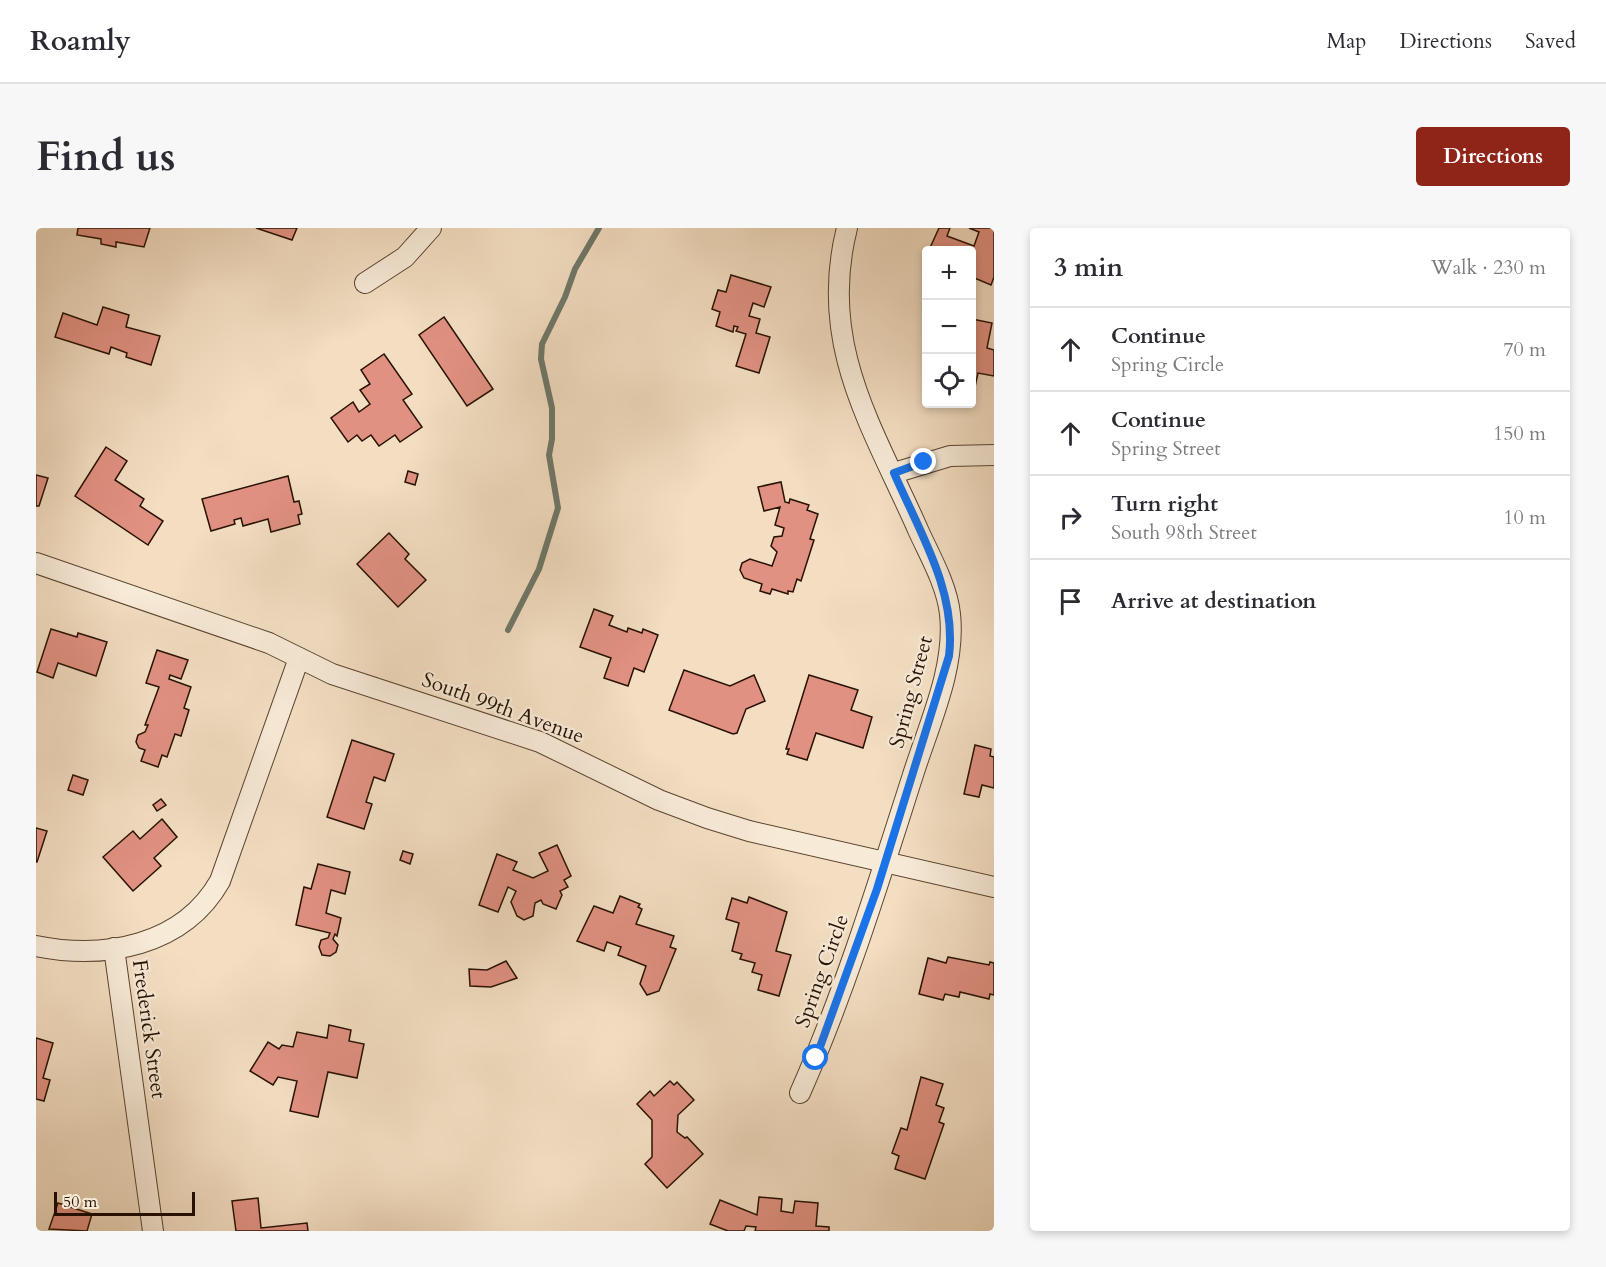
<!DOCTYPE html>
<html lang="en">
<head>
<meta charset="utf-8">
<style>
	body { margin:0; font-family:Cardo,serif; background:#f7f7f7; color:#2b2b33 }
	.controls { position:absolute; right:18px; top:18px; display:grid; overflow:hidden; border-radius:6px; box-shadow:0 3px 9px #0003 }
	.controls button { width:54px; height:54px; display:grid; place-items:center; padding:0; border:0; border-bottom:2px solid #e1e1e2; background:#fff; color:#2b2b33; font:30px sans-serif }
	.scale { position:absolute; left:18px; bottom:15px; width:141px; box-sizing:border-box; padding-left:6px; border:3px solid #281100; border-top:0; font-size:16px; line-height:21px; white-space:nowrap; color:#281100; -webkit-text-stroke:4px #f7ead7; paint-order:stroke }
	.stop { position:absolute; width:18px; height:18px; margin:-14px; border:4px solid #1a73e8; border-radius:50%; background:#fff }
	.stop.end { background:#1a73e8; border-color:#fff; box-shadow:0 2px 6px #0008 }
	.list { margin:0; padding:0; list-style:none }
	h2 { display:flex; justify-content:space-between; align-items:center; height:78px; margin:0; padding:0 24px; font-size:26px }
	h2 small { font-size:20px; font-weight:400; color:#7c7c81 }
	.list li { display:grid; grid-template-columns:39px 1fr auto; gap:18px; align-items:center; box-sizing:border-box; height:84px; padding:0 24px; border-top:2px solid #e1e1e2 }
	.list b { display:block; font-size:22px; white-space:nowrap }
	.list p { margin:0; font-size:20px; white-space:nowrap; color:#7c7c81 }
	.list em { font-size:20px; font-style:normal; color:#7c7c81 }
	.icon { flex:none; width:33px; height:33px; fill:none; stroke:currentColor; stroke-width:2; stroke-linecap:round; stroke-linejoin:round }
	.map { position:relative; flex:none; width:958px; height:1003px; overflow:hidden; border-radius:6px }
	header { display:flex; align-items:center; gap:36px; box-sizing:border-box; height:84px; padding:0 30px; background:#fff; border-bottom:2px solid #e1e1e2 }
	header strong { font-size:28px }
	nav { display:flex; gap:33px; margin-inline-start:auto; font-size:21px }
	.intro { display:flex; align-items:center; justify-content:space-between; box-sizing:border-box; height:144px; padding:0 36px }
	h1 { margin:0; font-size:42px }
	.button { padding:15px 27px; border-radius:6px; background:#8f2418; color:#fff; font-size:21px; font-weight:700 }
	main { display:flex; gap:36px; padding:0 36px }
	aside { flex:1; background:#fff; border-radius:6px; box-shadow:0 3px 9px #0003 }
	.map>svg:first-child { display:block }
</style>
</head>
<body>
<header>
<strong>Roamly</strong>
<nav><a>Map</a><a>Directions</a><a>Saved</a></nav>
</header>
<div class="intro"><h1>Find us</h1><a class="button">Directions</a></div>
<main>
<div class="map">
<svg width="958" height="1003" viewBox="0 0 958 1003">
	<rect width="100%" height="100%" fill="#f3dec2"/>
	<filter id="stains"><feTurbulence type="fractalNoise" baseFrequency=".00333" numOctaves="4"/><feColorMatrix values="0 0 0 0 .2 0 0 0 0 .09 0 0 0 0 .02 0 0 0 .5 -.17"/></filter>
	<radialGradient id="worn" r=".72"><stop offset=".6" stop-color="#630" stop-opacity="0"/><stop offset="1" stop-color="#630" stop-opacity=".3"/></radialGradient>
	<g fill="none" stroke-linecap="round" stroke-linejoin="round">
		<polyline stroke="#6e7869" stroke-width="6" points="472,402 503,341 522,280 513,227 516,211 516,180 505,131 506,116 529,69 539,41 563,0"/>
	</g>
	<g fill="#e19182" stroke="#281100" stroke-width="1.5">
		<polygon points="42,0 114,0 108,19 80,14 80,19 65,16 65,11 41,7"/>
		<polygon points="220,0 261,0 256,12"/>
		<polygon points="903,0 914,0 911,8 938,18 943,4 933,0 958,0 958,49 955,57 936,49 936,22 893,22"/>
		<polygon points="695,47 735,59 728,79 717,75 713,88 724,91 720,105 734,109 723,145 700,138 710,106 700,103 702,99 698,98 697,104 680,98 684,84 676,81 682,62 690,64"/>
		<polygon points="67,79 93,87 90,99 124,108 115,137 90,129 91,125 75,119 73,126 19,109 27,85 61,97"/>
		<polygon points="408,89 457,161 431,178 383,107"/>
		<polygon points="936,91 956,95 951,120 958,122 958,148 942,145 937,168"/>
		<polygon points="348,126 376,166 367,172 386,199 364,214 359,207 343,218 335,207 326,213 321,207 312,214 295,190 317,174 323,184 334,176 324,162 334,156 325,142"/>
		<polygon points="70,219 91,233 79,252 108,271 104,278 127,293 112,317 39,268"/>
		<polygon points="372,243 382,246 379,257 369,254"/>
		<polygon points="0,247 12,250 3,278 0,278"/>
		<polygon points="252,248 258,274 263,273 266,286 262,287 264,296 235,304 232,291 207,298 205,290 198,292 199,296 175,303 166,271"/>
		<polygon points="745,254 749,274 753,275 754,271 773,277 771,282 782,286 774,311 778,312 765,353 761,351 757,364 752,363 752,366 736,361 734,366 724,363 726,356 708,350 704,342 706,335 714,331 736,338 741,324 735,318 738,309 746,308 748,300 739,297 744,279 728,283 722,259"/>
		<polygon points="353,305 373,326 369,331 390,352 362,379 321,336"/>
		<polygon points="558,381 577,388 573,397 591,404 592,400 606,405 607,401 622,407 608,444 598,440 592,458 568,450 575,430 544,419"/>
		<polygon points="15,401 41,409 42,405 71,414 60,448 22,435 17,450 1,444"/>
		<polygon points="121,422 152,432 145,451 134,447 133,451 155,459 148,480 153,482 145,508 139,506 131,529 126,527 122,539 105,533 109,522 103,520 100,514 102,507 109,504 112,497 109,497 123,459 110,455"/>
		<polygon points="648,442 694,458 718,447 729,473 710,481 701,505 697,506 633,482"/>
		<polygon points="773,447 822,462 815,482 836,489 827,520 780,505 771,532 751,526 753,521 750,521"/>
		<polygon points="316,512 358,526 349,553 338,549 330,574 336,576 328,601 291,589"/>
		<polygon points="939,517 955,521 954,528 958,529 958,560 946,557 943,569 928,566"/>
		<polygon points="37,547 52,552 47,567 32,562"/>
		<polygon points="125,571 130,577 121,583 117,577"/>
		<polygon points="126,591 141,609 118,630 125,638 97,663 67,629 97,603 104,611"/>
		<polygon points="0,600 11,603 1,634 0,634"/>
		<polygon points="521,617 535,648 528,652 532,659 524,663 526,667 520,681 507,676 505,672 499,675 497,688 488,692 481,688 475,674 480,663 472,659 462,684 443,677 461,626 481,634 477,642 497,650 512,643 503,625"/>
		<polygon points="367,623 377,626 374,636 364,632"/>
		<polygon points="282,636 314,644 309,666 295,662 290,685 305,690 301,708 299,706 297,711 302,717 300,724 294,728 286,727 283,719 285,712 292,710 294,705 260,697 268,659 275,661"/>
		<polygon points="584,668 604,676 602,679 606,681 600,696 638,708 634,719 640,721 623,763 611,767 604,756 610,738 582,727 585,719 571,714 568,723 541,713 558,678 577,685"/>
		<polygon points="713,669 751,684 740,723 755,727 743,768 722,762 726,747 716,744 719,735 704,731 706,726 696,723 703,695 690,691 696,670 711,675"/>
		<polygon points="912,729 953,737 954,734 958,735 958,767 954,766 953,771 924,764 923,769 909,766 907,772 883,766 892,730 910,735"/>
		<polygon points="470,733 481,750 455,759 434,758 433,741 451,742"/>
		<polygon points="293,797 315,802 313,813 328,816 321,850 292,844 282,889 254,883 261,853 242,849 237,857 214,843 232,814 243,821 246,817 257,819 261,804 291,810"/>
		<polygon points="0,810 17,815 7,850 14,852 8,873 0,871"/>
		<polygon points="885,849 907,856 900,877 908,880 903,894 908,896 889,951 859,941 863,928 856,925 865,900 871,902"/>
		<polygon points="634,853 638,857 641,854 658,872 642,887 641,904 649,910 651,909 667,926 631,960 609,936 616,929 616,892 601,876 614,863 618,868"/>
		<polygon points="723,969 746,971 745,983 757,985 759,973 782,975 780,998 793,999 793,1003 719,1003 720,999 710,998 708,1003 692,1003 674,996 684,972 721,987"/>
		<polygon points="222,970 225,1000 271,995 272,1003 200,1003 196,973"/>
		<polygon points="22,975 56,986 51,1003 13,1001"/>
	</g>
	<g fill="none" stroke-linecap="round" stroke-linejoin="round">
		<defs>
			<g id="minor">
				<polyline points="329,55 369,29 395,0"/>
				<polyline points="858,245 914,228 958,227"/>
				<polyline points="0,335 233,415 296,446 504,514 623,572 671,590 713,603 958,659"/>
				<path d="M 0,718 C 69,732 147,718 184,653 L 263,430"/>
				<polyline points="78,720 117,1003"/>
				<path d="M 764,865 C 809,763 842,656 876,550 C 892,498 920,441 914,386 C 911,358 895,330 883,304 C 838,201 781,118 811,0"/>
			</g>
		</defs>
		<use href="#minor" stroke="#5b4430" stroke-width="22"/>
		<use href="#minor" stroke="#f7ead7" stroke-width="20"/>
	</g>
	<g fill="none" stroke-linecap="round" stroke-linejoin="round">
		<path stroke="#1a73e8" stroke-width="8" d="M 780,830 L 841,661 L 913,428 C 921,363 883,303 858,245 L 888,234"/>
	</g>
	<g text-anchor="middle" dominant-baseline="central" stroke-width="4.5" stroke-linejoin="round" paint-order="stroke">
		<g font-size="21" fill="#281100" stroke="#f7ead7">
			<text transform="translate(875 464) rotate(-75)">Spring Street</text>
			<text transform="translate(467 480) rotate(20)">South 99th Avenue</text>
			<text transform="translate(786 743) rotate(-70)">Spring Circle</text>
			<text transform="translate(113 801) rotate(82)">Frederick Street</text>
		</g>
	</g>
	<rect width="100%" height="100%" filter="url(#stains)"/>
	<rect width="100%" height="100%" fill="url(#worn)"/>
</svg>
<div class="controls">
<button>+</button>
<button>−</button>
<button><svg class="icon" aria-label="locate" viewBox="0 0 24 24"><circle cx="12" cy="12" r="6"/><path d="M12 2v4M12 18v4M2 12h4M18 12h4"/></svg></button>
</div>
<div class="scale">50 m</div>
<div class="stop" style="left:780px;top:830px"></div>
<div class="stop end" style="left:888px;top:234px"></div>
</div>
<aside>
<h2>3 min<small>Walk · 230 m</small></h2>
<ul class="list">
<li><svg class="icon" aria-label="ahead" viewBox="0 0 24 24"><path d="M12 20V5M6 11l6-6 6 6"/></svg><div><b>Continue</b><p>Spring Circle</p></div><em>70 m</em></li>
<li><svg class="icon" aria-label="ahead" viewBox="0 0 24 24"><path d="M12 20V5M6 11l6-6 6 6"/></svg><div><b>Continue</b><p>Spring Street</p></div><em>150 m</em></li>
<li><svg class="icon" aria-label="right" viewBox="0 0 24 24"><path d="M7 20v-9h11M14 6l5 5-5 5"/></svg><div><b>Turn right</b><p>South 98th Street</p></div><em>10 m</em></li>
<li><svg class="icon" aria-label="arrive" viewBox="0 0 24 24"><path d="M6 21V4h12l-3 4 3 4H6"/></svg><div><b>Arrive at destination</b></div></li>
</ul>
</aside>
</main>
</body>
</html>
